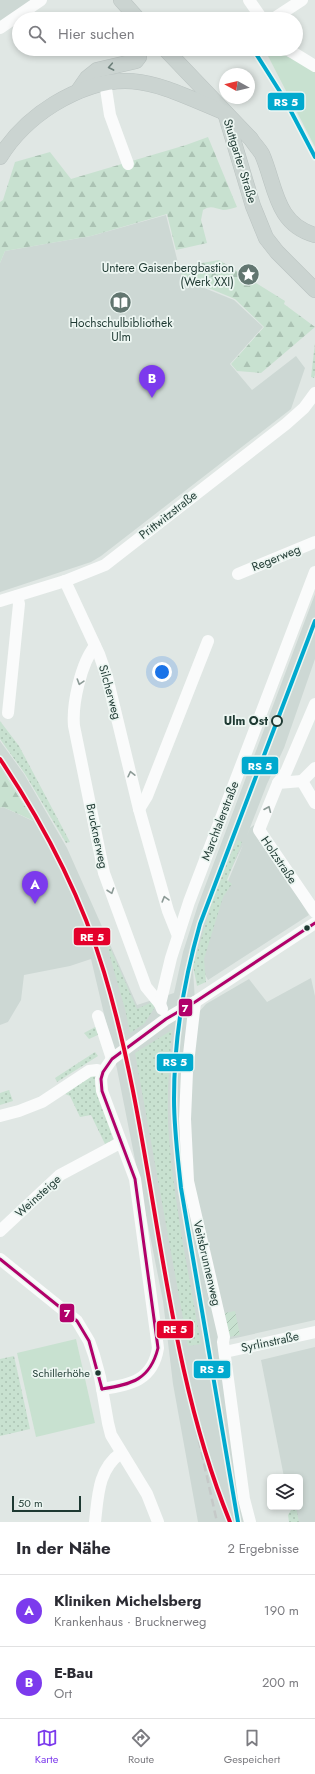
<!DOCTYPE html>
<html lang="de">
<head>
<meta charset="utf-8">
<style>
	body { margin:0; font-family:Jost,sans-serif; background:#f2f2f3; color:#2b2b33 }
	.controls { position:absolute; right:12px; bottom:12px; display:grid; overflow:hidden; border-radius:6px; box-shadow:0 2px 6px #0003 }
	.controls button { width:36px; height:36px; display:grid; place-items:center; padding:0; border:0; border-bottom:1px solid #e1e1e2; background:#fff; color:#2b2b33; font:20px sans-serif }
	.compass { position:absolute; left:219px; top:68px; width:36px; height:36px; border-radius:50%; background:#fff; box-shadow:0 2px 6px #0003; rotate:278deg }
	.scale { position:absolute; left:12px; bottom:10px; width:69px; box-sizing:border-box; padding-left:4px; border:2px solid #1e3932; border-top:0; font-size:11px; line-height:14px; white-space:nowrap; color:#1e3932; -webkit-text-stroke:3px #edf6f2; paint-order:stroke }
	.you { position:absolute; left:162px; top:672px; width:14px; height:14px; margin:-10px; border:3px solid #fff; border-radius:50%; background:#1a73e8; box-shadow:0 0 0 6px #1a73e833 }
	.badge { display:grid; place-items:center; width:26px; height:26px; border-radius:50%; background:#7c3aed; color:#fff; font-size:13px; font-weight:700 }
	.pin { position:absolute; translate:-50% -33px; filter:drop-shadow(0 1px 2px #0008) }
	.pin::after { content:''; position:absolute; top:21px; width:14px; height:12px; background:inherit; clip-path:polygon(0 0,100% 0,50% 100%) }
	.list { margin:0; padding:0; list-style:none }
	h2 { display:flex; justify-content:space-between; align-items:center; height:52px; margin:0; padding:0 16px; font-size:17px }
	h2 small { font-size:13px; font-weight:400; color:#7c7c81 }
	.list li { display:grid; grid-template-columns:26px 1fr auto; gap:12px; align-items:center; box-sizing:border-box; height:72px; padding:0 16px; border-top:1px solid #e1e1e2 }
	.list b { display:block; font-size:15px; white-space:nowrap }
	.list p { margin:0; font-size:13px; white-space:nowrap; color:#7c7c81 }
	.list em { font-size:13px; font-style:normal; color:#7c7c81 }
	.icon { flex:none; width:22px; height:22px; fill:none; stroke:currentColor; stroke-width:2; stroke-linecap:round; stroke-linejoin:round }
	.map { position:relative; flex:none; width:315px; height:1522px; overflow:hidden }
	.search { position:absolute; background:#fff; box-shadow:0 2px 6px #0003; left:12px; right:12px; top:12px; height:44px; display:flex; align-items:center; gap:10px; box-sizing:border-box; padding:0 14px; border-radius:22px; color:#7c7c81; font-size:15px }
	.sheet { height:196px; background:#fff }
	nav { display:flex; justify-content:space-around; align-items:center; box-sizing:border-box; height:56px; border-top:1px solid #e1e1e2; background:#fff; font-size:11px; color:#7c7c81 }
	nav a { display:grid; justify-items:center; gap:2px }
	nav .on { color:#7c3aed }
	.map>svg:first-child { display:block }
</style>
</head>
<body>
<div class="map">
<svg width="315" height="1522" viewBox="0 0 315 1522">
	<defs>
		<pattern id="grass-dots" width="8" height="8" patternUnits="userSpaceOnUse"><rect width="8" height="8" fill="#c8e1d0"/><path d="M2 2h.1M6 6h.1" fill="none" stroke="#abc2b3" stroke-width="1.8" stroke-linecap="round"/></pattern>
		<pattern id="forest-firs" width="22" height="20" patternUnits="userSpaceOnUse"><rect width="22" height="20" fill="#c8e1d0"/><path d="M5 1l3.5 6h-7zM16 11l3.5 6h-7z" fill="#abc2b3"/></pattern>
		<pattern id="garden-furrows" width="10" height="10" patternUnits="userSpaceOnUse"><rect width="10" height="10" fill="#c8e1d0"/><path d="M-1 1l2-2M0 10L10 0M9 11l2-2" fill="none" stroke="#abc2b3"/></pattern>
	</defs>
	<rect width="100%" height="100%" fill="#e0e7e4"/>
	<g fill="#cdd8d4">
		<polygon points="0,0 32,0 0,23"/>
		<polygon points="166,215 182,279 234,300 263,327 230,364 252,390 296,356 305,368 291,409 101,556 91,562 0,592 0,263 5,251 91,236"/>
		<polygon points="315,594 315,659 284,748 267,784 246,838 250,828 254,825 309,915 208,980 199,964 216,910 243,845 211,910 193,969 195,1002 188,1181 220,1328 250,1522 198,1522 173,1384 163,1301 117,1069 91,959 70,966 24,975 21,1000 8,1022 0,1025 0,808 3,807 33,821 21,799 0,767 0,741 24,774 67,848 137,1005 174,993 183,952 198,905"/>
		<polygon points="311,978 315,996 315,1320 227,1340 193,1187 189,1097 198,1013 206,1004 249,979 267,1002"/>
		<polygon points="315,1347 315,1522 294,1522 291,1507 300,1507 300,1477 284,1477 261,1360"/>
	</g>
	<g fill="url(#grass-dots)">
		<polygon points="315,343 315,375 314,378 311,377"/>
		<polygon points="0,721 19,746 70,842 66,843 25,774 0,739"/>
		<polygon points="237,840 242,842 227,880 232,884 223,897 204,959 206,982 197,986 193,966 216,889"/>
		<polygon points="109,945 137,1009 152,1002 155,1007 144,1024 130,1033 125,1009 107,946"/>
		<polygon points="97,1026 100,1034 89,1039 84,1033"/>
		<path d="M 172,1030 C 169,1066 166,1103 169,1139 C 175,1208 189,1276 201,1344 L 188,1346 L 135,1053 Z"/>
		<polygon points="95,1052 98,1056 57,1082 55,1078"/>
		<polygon points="97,1074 95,1084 114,1139 105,1144 91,1115 80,1117 70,1096 65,1094 89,1077"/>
		<polygon points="9,1090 13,1101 0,1105 0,1093"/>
		<polygon points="14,1356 30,1429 0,1436 0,1359"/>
		<polygon points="293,1507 296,1507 299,1522 289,1522 288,1515"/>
	</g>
	<g fill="url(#forest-firs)">
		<path d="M 208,137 L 237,207 C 233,208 227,210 223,210 C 214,208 211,205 203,210 L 201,220 L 207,243 L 176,250 L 167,214 L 91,236 L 5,251 L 0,263 L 0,202 L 3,200 L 15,162 L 50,152 L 71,179 L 186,145 Z"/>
		<polygon points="219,260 285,301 284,304 315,327 261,373 237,371 231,364 264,327 235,299 182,277 180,267"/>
		<polygon points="0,767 34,821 3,807 0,808"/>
	</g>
	<g fill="#c8e1d0">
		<polygon points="273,50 315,69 315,147 268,56"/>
		<polygon points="76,1339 95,1423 36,1437 17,1353"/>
	</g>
	<polygon fill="url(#garden-furrows)" points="235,1311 240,1335 229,1337 225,1313"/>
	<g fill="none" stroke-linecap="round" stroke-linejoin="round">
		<defs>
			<g id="major">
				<polyline points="121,0 138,19"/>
				<path d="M 165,49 L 251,139 C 254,144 259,149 262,154 C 276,186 275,224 315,235"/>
				<polyline points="78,91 87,78 97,70 136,61 139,57 139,49"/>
				<polyline points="226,116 253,206 266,238 277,252 315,290"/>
				<path d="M 0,157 C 13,136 33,117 54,104 C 124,62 158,85 226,113"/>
			</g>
		</defs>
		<use href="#major" stroke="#bac3c1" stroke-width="16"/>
		<g stroke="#fafbfb" stroke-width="12">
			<polyline points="249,0 262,19"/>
			<polyline points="273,19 302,0"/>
			<polyline points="0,28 41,0"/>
			<polyline points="287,49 315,66"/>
			<polyline points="105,82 110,115 128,164"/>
			<polyline points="238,574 315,542"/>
			<polyline points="65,581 99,654 107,677 139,809 168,911 178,936"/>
			<polyline points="0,601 65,581 105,565 286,424 304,408 315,393"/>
			<path d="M 95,646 C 81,663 72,704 74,726 L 104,873 L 146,987 L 160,1004 L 162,1009"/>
			<polyline points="8,713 19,604 17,596"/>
			<polyline points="302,781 278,783 259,830 315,912"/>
			<polyline points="302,781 315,803"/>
			<polyline points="302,781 315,768"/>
			<polyline points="278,783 286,772 315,704"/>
			<polyline points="139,809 147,796 208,641"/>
			<polyline points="195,1002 187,1072 185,1119 188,1181 224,1337 223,1342 244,1499 250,1522"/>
			<polyline points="160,1004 171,958 189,902 315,572"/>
			<polyline points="98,1016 112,1059"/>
			<polyline points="0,1116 19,1111 42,1102 89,1071 97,1070 103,1072"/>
			<polyline points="0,1231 60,1175 120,1143"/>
			<polyline points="0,1259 77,1321 89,1341 94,1355 100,1377 108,1423 111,1435 147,1494 158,1522"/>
			<polyline points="225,1352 315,1332"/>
			<path d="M 102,1389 C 131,1385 153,1380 158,1348 L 135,1179 L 102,1091 L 101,1079 L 103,1072 L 112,1059 L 166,1019 L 195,1002 L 315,923"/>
			<path d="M 95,1522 C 98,1496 98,1469 121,1453"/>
		</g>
		<use href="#major" stroke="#cbd4d1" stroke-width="15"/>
		<polyline stroke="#c5c9c8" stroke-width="2.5" stroke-dasharray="8 4" stroke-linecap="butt" points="191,1405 217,1522"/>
		<defs>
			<g id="bus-1">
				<polyline points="0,1259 77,1321 89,1341 102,1389"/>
				<path d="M 102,1389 C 132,1384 150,1380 158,1348 L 135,1179 L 102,1091 L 101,1079 L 103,1072 L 112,1059 L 166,1019 L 195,1002 L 315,923"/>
			</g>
		</defs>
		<use href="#bus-1" stroke="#edf6f2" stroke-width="6"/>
		<use href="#bus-1" stroke="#b1006a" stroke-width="3"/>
		<defs>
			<g id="rail-1">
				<polyline points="253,49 284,98 315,157"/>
				<path d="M 238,1522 L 181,1188 C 178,1159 174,1129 174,1099 C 174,1041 184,980 200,924 L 315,621"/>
			</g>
			<path id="rail-2" d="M 0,759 C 44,825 81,895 104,972 C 158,1151 159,1348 230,1522"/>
		</defs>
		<use href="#rail-1" stroke="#edf6f2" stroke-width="7"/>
		<use href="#rail-2" stroke="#edf6f2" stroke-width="7"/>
		<use href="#rail-1" stroke="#00a9ce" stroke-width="4"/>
		<use href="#rail-2" stroke="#e4002b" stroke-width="4"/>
	</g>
	<defs><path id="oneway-chevron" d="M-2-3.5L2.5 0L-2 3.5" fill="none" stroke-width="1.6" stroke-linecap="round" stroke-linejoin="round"/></defs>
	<use stroke="#6c7f7a" href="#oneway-chevron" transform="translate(111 67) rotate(169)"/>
	<g stroke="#8c9a96">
		<use href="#oneway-chevron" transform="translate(80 682) rotate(107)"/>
		<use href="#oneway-chevron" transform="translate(131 774) rotate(-103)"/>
		<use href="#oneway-chevron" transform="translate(268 809) rotate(-67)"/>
		<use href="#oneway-chevron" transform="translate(111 891) rotate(71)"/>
		<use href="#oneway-chevron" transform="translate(165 899) rotate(-106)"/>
	</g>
	<defs>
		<symbol id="sight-disc" viewBox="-11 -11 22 22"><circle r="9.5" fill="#627670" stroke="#edf6f2"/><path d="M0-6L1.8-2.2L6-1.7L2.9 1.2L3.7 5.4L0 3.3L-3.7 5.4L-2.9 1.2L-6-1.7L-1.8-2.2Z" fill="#fff"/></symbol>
		<symbol id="library-disc" viewBox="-11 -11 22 22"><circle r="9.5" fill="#627670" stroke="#edf6f2"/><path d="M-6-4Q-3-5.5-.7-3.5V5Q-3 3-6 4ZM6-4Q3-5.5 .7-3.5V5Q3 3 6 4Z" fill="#fff"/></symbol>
	</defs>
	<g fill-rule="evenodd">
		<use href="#sight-disc" x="236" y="262" width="25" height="25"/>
		<use href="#library-disc" x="108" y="290" width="25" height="25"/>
	</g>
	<circle fill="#edf6f2" stroke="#1e3932" stroke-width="2" cx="277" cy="721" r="5"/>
	<g fill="#1e3932" stroke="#edf6f2" stroke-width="1.5">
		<circle cx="307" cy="928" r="3.5"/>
		<circle cx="98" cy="1373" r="3.5"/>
	</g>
	<g text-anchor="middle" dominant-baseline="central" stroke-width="3.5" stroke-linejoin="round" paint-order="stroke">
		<g font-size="11" fill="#1e3932" stroke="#edf6f2" text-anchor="end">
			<text x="90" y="1373">Schillerhöhe</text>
		</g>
		<g font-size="12" fill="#1e3932" stroke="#edf6f2">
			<text transform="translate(240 161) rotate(73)">Stuttgarter Straße</text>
			<text transform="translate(168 515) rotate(-38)">Prittwitzstraße</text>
			<text transform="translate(276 558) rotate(-22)">Regerweg</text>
			<text transform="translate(110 692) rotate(75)">Silcherweg</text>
			<text transform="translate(220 821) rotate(-69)">Marchtalerstraße</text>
			<text transform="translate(97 836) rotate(78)">Brucknerweg</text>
			<text transform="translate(279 860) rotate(56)">Holzstraße</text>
			<text transform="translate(38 1196) rotate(-42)">Weinsteige</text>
			<text transform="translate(207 1263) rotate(77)">Veitsbrunnenweg</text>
			<text transform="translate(270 1342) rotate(-12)">Syrlinstraße</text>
		</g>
		<g font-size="12" fill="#1e3932" stroke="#edf6f2" text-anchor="end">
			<text x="234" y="268">Untere Gaisenbergbastion<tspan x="234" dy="14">(Werk XXI)</tspan></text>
			<text x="121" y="323" text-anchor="middle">Hochschulbibliothek<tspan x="121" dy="14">Ulm</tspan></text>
		</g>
		<g font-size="12" font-weight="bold" fill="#1e3932" stroke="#edf6f2" text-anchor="end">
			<text x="268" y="721">Ulm Ost</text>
		</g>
	</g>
	<g stroke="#edf6f2" stroke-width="1.5">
		<rect x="267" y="92" width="38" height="19" rx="4" fill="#00a9ce"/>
		<rect x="241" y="756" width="38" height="19" rx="4" fill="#00a9ce"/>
		<rect x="73" y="927" width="38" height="19" rx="4" fill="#e4002b"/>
		<rect x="178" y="998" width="15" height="19" rx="4" fill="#b1006a"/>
		<rect x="156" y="1053" width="38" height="19" rx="4" fill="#00a9ce"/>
		<rect x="59" y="1303" width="16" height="20" rx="4" fill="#b1006a"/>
		<rect x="156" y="1320" width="38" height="19" rx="4" fill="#e4002b"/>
		<rect x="193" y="1360" width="38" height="19" rx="4" fill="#00a9ce"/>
	</g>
	<g font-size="11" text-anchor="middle" font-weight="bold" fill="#fff">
		<text x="286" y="106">RS 5</text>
		<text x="260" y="770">RS 5</text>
		<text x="92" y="941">RE 5</text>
		<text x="185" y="1012">7</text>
		<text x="175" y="1066">RS 5</text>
		<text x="67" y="1317">7</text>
		<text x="175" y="1333">RE 5</text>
		<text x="212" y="1373">RS 5</text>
	</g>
</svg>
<div class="controls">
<button><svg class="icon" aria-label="layers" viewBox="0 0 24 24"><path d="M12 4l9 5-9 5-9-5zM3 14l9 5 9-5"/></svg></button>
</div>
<svg class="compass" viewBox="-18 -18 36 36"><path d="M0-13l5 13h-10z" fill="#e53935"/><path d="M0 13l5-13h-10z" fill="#7c7c81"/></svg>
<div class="scale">50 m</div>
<div class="you"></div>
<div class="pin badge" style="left:35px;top:904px">A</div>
<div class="pin badge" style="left:152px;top:398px">B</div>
<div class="search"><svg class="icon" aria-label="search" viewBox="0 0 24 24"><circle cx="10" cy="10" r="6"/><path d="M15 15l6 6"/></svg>Hier suchen</div>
</div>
<section class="sheet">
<h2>In der Nähe<small>2 Ergebnisse</small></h2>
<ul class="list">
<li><span class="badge">A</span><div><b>Kliniken Michelsberg</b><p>Krankenhaus · Brucknerweg</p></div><em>190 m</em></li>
<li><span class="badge">B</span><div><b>E-Bau</b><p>Ort</p></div><em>200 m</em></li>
</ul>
</section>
<nav>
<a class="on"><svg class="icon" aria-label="map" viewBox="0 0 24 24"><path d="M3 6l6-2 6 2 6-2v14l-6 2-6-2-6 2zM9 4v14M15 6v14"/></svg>Karte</a>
<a><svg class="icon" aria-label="directions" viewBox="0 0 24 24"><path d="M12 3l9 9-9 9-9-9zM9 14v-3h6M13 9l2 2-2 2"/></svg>Route</a>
<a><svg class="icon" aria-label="saved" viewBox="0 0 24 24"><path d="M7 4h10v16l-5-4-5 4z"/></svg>Gespeichert</a>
</nav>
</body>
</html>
